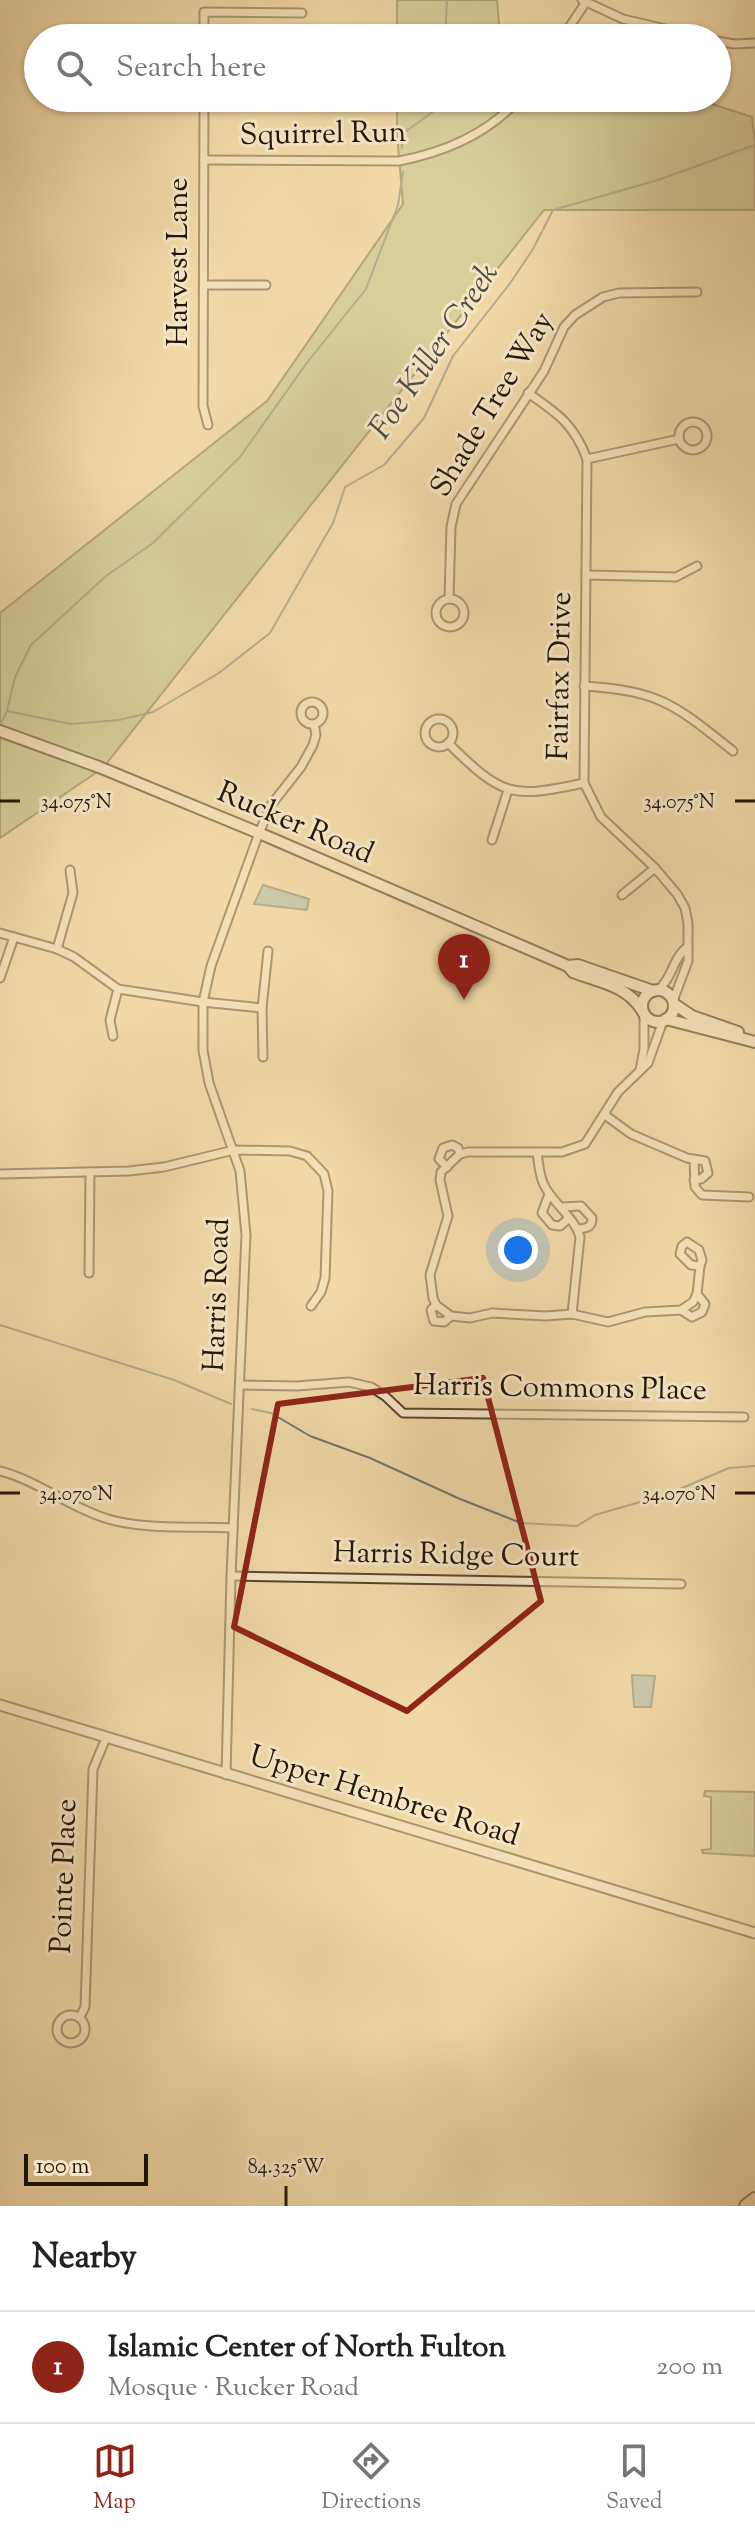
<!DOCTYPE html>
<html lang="en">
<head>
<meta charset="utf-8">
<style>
	body { margin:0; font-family:"Sorts Mill Goudy",serif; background:#f2f2f2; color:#222 }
	.scale { position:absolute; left:24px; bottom:20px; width:124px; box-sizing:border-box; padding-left:8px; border:4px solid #221604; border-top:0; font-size:22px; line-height:28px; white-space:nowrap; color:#221604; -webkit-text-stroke:6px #f6e6c6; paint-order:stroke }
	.you { position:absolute; left:518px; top:1250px; width:28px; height:28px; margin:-20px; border:6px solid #fff; border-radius:50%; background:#1a73e8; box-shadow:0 0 0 12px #1a73e833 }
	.badge { display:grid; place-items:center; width:52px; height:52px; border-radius:50%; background:#8f2418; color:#fff; font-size:26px; font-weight:700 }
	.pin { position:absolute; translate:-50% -66px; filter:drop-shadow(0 2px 4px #0008) }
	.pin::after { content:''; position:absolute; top:42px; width:28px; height:24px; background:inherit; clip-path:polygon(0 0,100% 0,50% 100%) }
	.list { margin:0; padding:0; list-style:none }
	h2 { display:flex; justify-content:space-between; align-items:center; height:104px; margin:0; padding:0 32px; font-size:34px }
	h2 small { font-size:26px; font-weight:400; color:#767676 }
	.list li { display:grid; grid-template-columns:52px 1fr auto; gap:24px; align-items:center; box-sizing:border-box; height:112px; padding:0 32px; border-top:2px solid #e0e0e0 }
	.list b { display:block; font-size:30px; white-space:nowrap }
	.list p { margin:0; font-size:26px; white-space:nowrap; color:#767676 }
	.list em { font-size:26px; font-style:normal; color:#767676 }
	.icon { flex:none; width:44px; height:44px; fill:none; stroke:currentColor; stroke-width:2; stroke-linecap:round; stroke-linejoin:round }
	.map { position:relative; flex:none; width:755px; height:2206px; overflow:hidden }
	.search { position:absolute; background:#fff; box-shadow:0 2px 6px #0004; left:24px; right:24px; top:24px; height:88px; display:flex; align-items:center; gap:20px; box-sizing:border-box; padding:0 28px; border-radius:44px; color:#767676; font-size:30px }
	.sheet { height:216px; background:#fff }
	nav { display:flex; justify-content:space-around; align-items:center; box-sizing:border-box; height:112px; border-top:2px solid #e0e0e0; background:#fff; font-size:22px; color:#767676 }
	nav a { display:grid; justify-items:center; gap:4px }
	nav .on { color:#8f2418 }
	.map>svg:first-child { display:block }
</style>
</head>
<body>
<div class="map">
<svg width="755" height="2206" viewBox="0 0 755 2206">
	<rect width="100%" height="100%" fill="#f1d9a7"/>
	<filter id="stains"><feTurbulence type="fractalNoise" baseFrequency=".0025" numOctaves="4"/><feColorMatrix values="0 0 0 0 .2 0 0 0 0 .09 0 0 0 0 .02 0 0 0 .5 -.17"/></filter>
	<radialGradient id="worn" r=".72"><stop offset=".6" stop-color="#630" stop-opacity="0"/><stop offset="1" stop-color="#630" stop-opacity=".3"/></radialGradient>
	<g fill="#b8c089" stroke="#6d6b46" stroke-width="2">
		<polygon points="397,0 497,0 500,35 509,38 397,38"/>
		<polygon points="397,98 694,98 752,117 755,142 755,210 544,210 103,768 0,838 0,613 267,401 403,204 397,134"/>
		<polygon points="705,1791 755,1792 755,1856 703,1853 702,1850 711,1849 711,1797 704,1796"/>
	</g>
	<g fill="#a1b7b4" stroke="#6e776e" stroke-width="2">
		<polygon points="263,885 309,899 307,910 254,904"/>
		<polygon points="632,1675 655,1676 651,1707 634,1707"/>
	</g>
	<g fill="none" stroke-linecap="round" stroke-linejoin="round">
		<g stroke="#6e776e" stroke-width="2">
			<polyline points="445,38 447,0"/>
			<polyline points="402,148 401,135 438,108 439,98"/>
			<polyline points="7,711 15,677 31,645 106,576 153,543 240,457 306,364 366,289 398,205 403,172"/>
			<polyline points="0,725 7,711 71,724 119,720 153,712 219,673 270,633 333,523 345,487 384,465 424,418 453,356 511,282 533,249 553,210 658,180 755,145"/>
			<polyline points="0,1325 174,1380 231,1404"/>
			<polyline points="252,1409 271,1413 310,1436 370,1458 460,1499 521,1523 577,1526 595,1515 668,1494 729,1468 755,1466"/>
		</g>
		<defs>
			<g id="minor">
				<polyline points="582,0 623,19 704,38"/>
				<polyline points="204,38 204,12 302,13"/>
				<polyline points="562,38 586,2"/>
				<polyline points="717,41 734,44 755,43"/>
				<polyline points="204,98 203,406 208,425"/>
				<path d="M 204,160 L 399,161 C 446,152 488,134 520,98"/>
				<polyline points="204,285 266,285"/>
				<path d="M 528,393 C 557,413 574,424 587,459 L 584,783 L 601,817 L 655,868 L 677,894 L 685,908 L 688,923 L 688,961 L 673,1001"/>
				<circle cx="693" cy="436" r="14"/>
				<polyline points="587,459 679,439"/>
				<polyline points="587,575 676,577 697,566"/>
				<polyline points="449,599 451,527 456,504 544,371 564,327 575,315 603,297 619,293 697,292"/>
				<circle cx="450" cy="613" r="14"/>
				<path d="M 584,686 C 661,691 675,705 733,751"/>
				<circle cx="312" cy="713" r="11"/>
				<circle cx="439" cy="733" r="14"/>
				<path d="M 448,743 C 502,796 510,799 584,783"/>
				<polyline points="492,840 508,790"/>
				<polyline points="622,895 655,868"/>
				<polyline points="0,933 57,949 74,957 118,989 203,1002 262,1008"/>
				<polyline points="57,949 73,893 70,870"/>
				<polyline points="0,978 14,937"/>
				<path d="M 658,990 C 673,978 672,959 687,947"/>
				<polyline points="663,1021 648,1063 618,1092 585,1144 562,1152 468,1152 460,1154 441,1172 440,1180 448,1216 430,1275 433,1298 436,1305 451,1316 470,1318 492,1313 546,1316 572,1314 608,1322 645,1312 681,1310 693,1302 697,1294 700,1266"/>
				<polyline points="113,1036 110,1020 118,989"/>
				<polyline points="263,1057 262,1008 268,951"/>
				<polyline points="640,1070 644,1049 644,1014"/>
				<polyline points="605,1115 631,1134 687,1158 705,1161 708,1173 701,1179 694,1180"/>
				<path d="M 537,1153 C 539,1164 539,1175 544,1185 C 552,1202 575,1218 580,1237 L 572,1314"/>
				<polyline points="694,1160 695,1187 702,1195 749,1197"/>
				<polyline points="447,1167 439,1159 443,1148 452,1145 458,1148 460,1154"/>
				<polyline points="0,1174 129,1171 164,1167 234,1150 290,1151 307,1156 324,1174 328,1191 325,1278 321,1292 311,1306"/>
				<polyline points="549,1194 542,1213 552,1225 560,1226 568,1219"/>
				<path d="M 563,1207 L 581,1206 L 592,1218 C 592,1228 586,1228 578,1229"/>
				<polygon points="687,1242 699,1250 702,1260 700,1266 691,1265 680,1254 682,1246"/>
				<polyline points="89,1273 90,1172"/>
				<polyline points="436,1305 431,1310 434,1321 444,1322 451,1316"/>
				<polyline points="681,1310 692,1317 702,1312 705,1304 697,1294"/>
				<polyline points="240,1385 297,1386 349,1382 371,1387 385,1396 403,1413 744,1417"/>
				<path d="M 0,1471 C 39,1481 70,1508 108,1519 C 145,1530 195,1526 233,1528"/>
				<polyline points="231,1576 681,1584"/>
				<polyline points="226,1775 231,1576 246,1235 240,1171 209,1083 203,1050 203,1002 211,966 259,833 271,805 301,767 313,745 316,735 314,724"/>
				<circle cx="71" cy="2029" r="14"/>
				<polyline points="80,2017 85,2007 93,1769 106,1738"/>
			</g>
			<polyline id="tertiary" points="0,1705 755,1933"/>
			<g id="secondary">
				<path d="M 0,731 L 99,767 L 259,833 L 568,966 L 573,972 C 599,982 626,985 642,1010"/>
				<polyline points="568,966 578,965 653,991"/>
				<circle cx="658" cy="1006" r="16"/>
				<polyline points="674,1004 692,1016 738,1032"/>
				<polyline points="666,1019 755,1042"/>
			</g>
			<polyline id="trunk" points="746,2206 755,2199"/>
		</defs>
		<use href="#minor" stroke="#56472d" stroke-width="11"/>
		<use href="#tertiary" stroke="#56472d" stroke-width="13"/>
		<use href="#secondary" stroke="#221604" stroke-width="14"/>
		<use href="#trunk" stroke="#221604" stroke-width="16"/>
		<use href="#minor" stroke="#f6e6c6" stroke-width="7"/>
		<use href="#tertiary" stroke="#f6e6c6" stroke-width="9"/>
		<use href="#secondary" stroke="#f6e6c6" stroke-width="10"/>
		<use href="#trunk" stroke="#f1d9a7" stroke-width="12"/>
	</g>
	<path d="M0 0H755V2206H0ZM 483,1378 L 541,1601 L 407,1711 L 234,1627 L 278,1404 Z" fill="#f1d9a7" fill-opacity=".55" fill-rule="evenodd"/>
	<path fill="none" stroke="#8f2418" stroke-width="6" stroke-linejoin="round" d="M 483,1378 L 541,1601 L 407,1711 L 234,1627 L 278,1404 Z"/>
	<path fill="none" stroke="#221604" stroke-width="3" d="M 0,801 L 20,801M 735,801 L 755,801M 0,1493 L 20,1493M 735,1493 L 755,1493M 286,2186 L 286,2206"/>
	<g text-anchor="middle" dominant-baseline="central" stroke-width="6" stroke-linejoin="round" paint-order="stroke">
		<g font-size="30" fill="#221604" stroke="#f6e6c6">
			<text transform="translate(323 135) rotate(-1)">Squirrel Run</text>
			<text transform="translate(179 262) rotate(-90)">Harvest Lane</text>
			<text transform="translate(493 405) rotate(-59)">Shade Tree Way</text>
			<text transform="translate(561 676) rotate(-89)">Fairfax Drive</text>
			<text transform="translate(295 824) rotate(23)">Rucker Road</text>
			<text transform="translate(218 1295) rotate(-88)">Harris Road</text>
			<text transform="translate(560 1389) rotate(1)">Harris Commons Place</text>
			<text transform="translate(456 1556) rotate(1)">Harris Ridge Court</text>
			<text transform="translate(384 1797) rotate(17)">Upper Hembree Road</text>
			<text transform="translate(65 1876) rotate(-88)">Pointe Place</text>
		</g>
		<g font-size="32" font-style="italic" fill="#4e4e42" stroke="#f6e6c6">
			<text transform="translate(435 352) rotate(-56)">Foe Killer Creek</text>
		</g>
	</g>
	<g font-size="20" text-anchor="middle" fill="#221604" stroke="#f6e6c6" stroke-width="6" stroke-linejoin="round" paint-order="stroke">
		<text x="76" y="808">34.075°N</text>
		<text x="679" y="808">34.075°N</text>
		<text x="76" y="1500">34.070°N</text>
		<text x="679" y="1500">34.070°N</text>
		<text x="286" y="2173">84.325°W</text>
	</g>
	<rect width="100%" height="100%" filter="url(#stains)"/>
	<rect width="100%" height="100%" fill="url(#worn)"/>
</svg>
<div class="scale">100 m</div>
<div class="you"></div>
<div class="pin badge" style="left:464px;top:1000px">1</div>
<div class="search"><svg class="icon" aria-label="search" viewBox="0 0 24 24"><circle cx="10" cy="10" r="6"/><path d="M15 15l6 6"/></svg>Search here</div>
</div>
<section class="sheet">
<h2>Nearby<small></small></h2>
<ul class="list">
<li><span class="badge">1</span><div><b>Islamic Center of North Fulton</b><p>Mosque · Rucker Road</p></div><em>200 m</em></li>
</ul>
</section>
<nav>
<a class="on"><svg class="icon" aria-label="map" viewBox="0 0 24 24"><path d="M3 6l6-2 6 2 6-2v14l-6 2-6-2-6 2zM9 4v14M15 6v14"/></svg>Map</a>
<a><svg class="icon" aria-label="directions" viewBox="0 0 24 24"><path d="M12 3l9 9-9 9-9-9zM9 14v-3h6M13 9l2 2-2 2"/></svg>Directions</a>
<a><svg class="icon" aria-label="saved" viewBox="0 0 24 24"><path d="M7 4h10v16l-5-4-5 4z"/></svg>Saved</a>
</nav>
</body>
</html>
